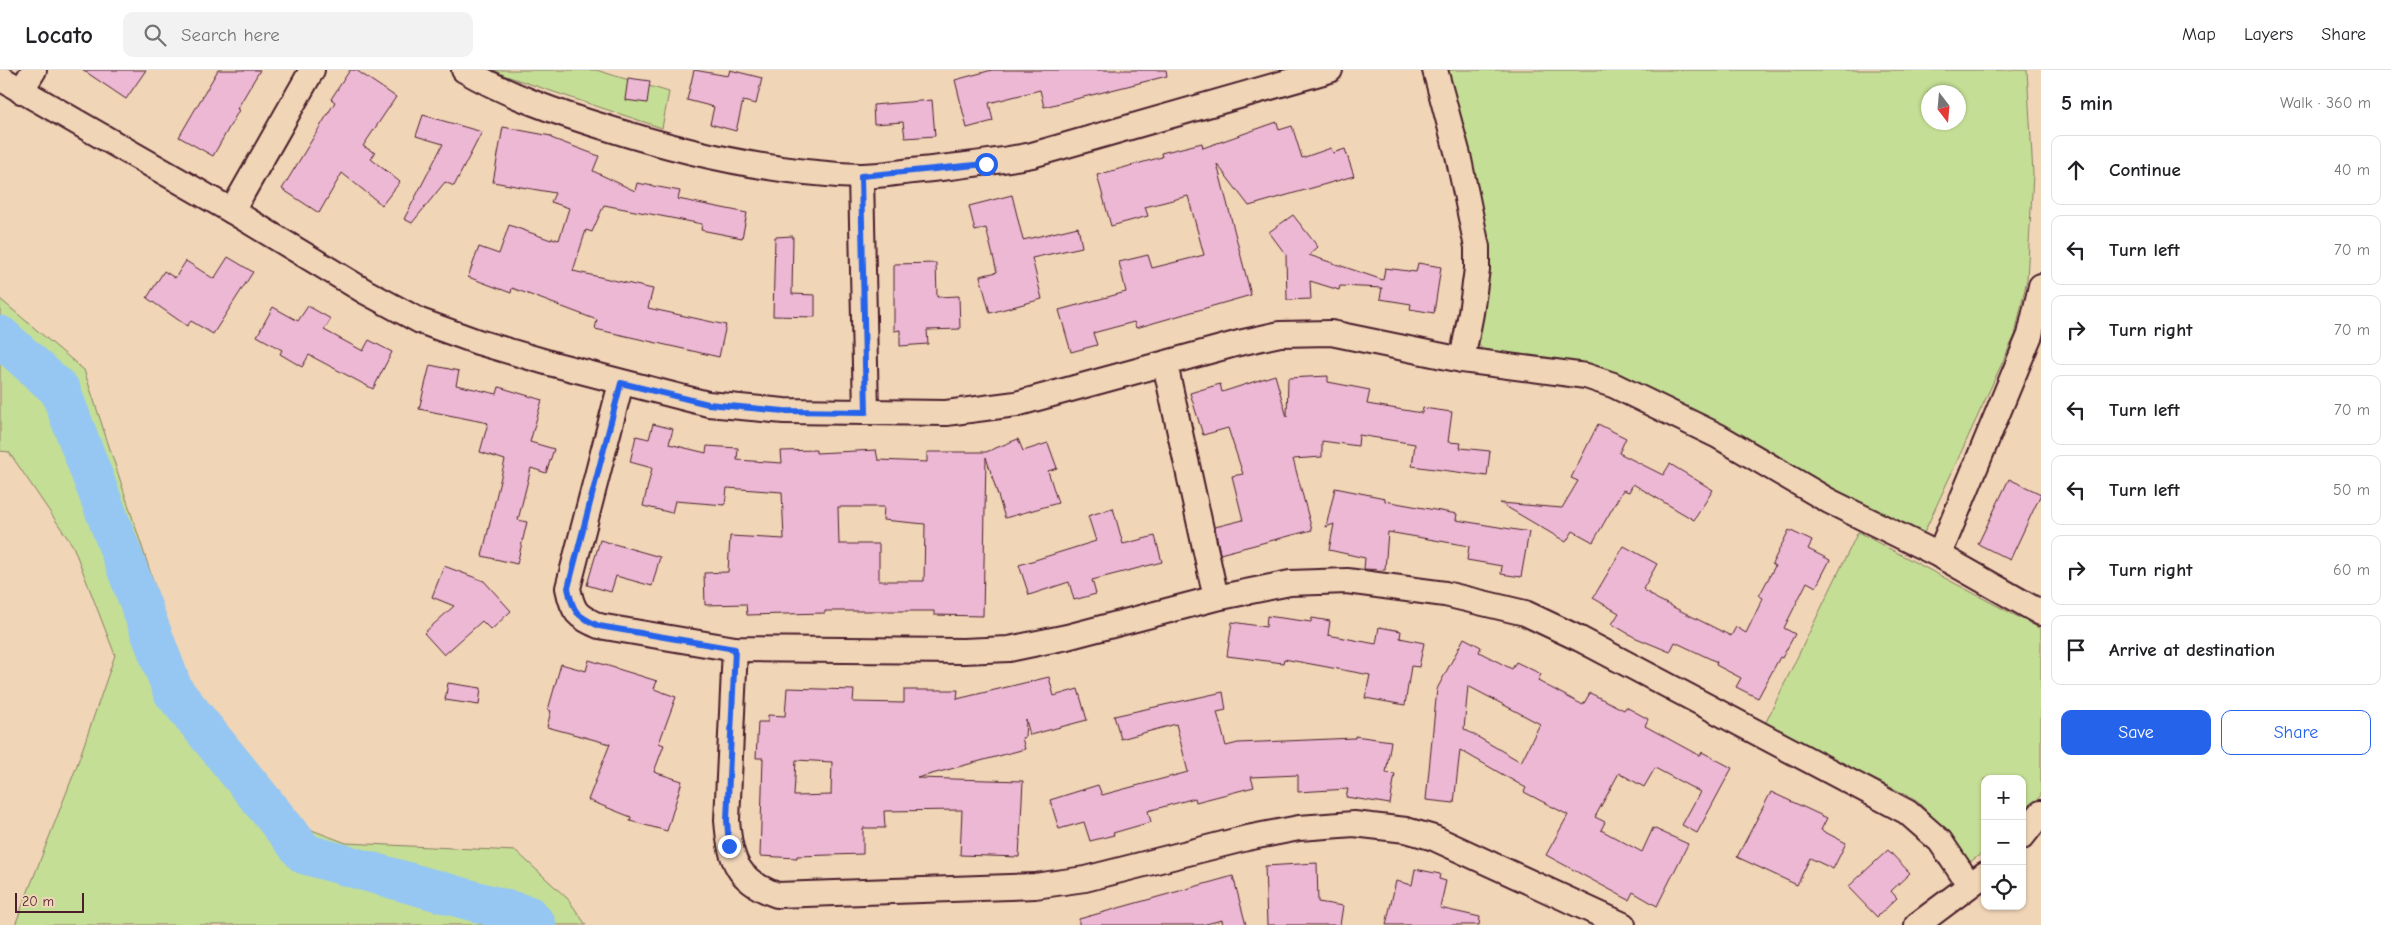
<!DOCTYPE html>
<html lang="en">
<head>
<meta charset="utf-8">
<style>
	body { margin:0; font-family:"Comic Neue",sans-serif; background:#f2f2f2; color:#202124 }
	.controls { position:absolute; right:15px; bottom:15px; display:grid; overflow:hidden; border-radius:10px; box-shadow:0 1px 4px #0004 }
	.controls button { width:45px; height:45px; display:grid; place-items:center; padding:0; border:0; border-bottom:1px solid #e0e0e0; background:#fff; color:#202124; font:25px sans-serif }
	.compass { position:absolute; left:1921px; top:15px; width:45px; height:45px; border-radius:50%; background:#fff; box-shadow:0 1px 4px #0004; rotate:164deg }
	.scale { position:absolute; left:15px; bottom:12px; width:69px; box-sizing:border-box; padding-left:5px; border:2px solid #4a1f2b; border-top:0; font-size:14px; line-height:18px; white-space:nowrap; color:#4a1f2b; -webkit-text-stroke:4px #f0d5b7; paint-order:stroke }
	.stop { position:absolute; width:15px; height:15px; margin:-11px; border:4px solid #2563eb; border-radius:50%; background:#fff }
	.stop.end { background:#2563eb; border-color:#fff; box-shadow:0 1px 5px #0008 }
	.list { margin:0; padding:0; list-style:none }
	h2 { display:flex; justify-content:space-between; align-items:center; height:65px; margin:0; padding:0 20px; font-size:21px }
	h2 small { font-size:16px; font-weight:400; color:#757577 }
	.list li { display:grid; grid-template-columns:32px 1fr auto; gap:15px; align-items:center; box-sizing:border-box; height:70px; margin:0 10px 10px; padding:0 10px; border:1px solid #e0e0e0; border-radius:10px }
	.list b { display:block; font-size:19px; white-space:nowrap }
	.list em { font-size:16px; font-style:normal; color:#757577 }
	.actions { display:flex; gap:10px; padding:15px 20px }
	.actions a { flex:1; padding:11px 0; border:1px solid #2563eb; border-radius:10px; text-align:center; font-size:18px; color:#2563eb }
	.actions .main { background:#2563eb; color:#fff }
	.icon { flex:none; width:28px; height:28px; fill:none; stroke:currentColor; stroke-width:2; stroke-linecap:round; stroke-linejoin:round }
	.map { position:relative; flex:none; width:2041px; height:855px; overflow:hidden }
	header { display:flex; align-items:center; gap:30px; box-sizing:border-box; height:70px; padding:0 25px; background:#fff; border-bottom:1px solid #e0e0e0 }
	header strong { font-size:24px }
	nav { display:flex; gap:28px; margin-inline-start:auto; font-size:18px }
	.search { width:350px; height:45px; background:#f2f2f2; display:flex; align-items:center; gap:12px; box-sizing:border-box; padding:0 18px; border-radius:10px; color:#757577; font-size:19px }
	main { display:flex }
	aside { flex:1; background:#fff }
	.map>svg:first-child { display:block }
</style>
</head>
<body>
<header>
<strong>Locato</strong>
<div class="search"><svg class="icon" aria-label="search" viewBox="0 0 24 24"><circle cx="10" cy="10" r="6"/><path d="M15 15l6 6"/></svg>Search here</div>
<nav><a>Map</a><a>Layers</a><a>Share</a></nav>
</header>
<main>
<div class="map">
<svg width="2041" height="855" viewBox="0 0 2041 855">
	<rect width="100%" height="100%" fill="#f0d5b7"/>
	<filter id="ink" filterUnits="userSpaceOnUse"><feTurbulence type="fractalNoise" baseFrequency=".02" numOctaves="2"/><feDisplacementMap in="SourceGraphic" scale="10" xChannelSelector="R" yChannelSelector="G"/><feConvolveMatrix kernelMatrix="1 2 1 2 8 2 1 2 1" color-interpolation-filters="sRGB"/></filter>
	<g filter="url(#ink)">
		<g fill="#c4de95" stroke="#877e60" fill-rule="evenodd">
			<polygon points="495,0 596,0 669,22 662,58 503,5"/>
			<path d="M 1445,0 L 2027,0 L 2033,104 L 2027,209 L 2015,265 L 1923,465 L 1833,424 L 1614,302 L 1488,287 L 1476,271 ZM 1928,22 L 1958,22 L 1958,52 L 1928,52 Z"/>
			<polygon points="0,229 84,300 187,614 309,759 346,773 516,781 568,829 586,855 15,855 76,698 115,585 73,476 9,382 0,381"/>
			<polygon points="1858,462 2041,559 2041,725 2022,752 2022,709 1985,709 1985,781 1966,795 1946,761 1915,729 1764,656"/>
		</g>
		<g fill="none" stroke-linecap="round" stroke-linejoin="round">
			<polyline stroke="#96c7f2" stroke-width="41" points="0,266 60,320 173,621 305,784 528,846 536,855"/>
		</g>
		<g fill="#ecb8d4" stroke="#4a1f2b" fill-rule="evenodd">
			<polygon points="83,0 146,0 126,29"/>
			<polygon points="218,0 260,0 237,39 239,40 213,86 179,67"/>
			<polygon points="350,0 356,0 396,27 363,76 375,83 371,89 400,112 382,135 342,103 319,143 282,119 335,32 331,29"/>
			<polygon points="694,0 728,6 730,0 762,8 756,34 743,31 736,61 710,54 714,37 687,30"/>
			<polygon points="992,0 1166,0 1167,6 1044,37 1040,20 989,33 993,51 967,58 955,10"/>
			<polygon points="628,8 650,11 647,33 625,30"/>
			<polygon points="932,30 935,66 905,68 903,52 874,54 873,35"/>
			<polygon points="423,45 482,62 454,116 445,112 412,153 404,149 443,74 416,66"/>
			<polygon points="1277,52 1279,60 1292,56 1302,88 1331,78 1333,83 1345,79 1354,106 1249,136 1217,94 1251,225 1136,258 1134,252 1093,263 1097,275 1071,282 1059,240 1126,222 1119,192 1148,185 1152,198 1204,185 1188,126 1145,137 1148,146 1111,156 1097,105 1162,87 1161,83 1202,73 1203,78"/>
			<polygon points="503,57 551,66 551,68 599,86 593,101 635,121 637,113 680,121 678,129 747,143 742,168 701,160 702,154 604,135 592,162 586,160 573,201 653,219 648,238 726,255 719,287 595,259 597,250 512,218 511,223 468,207 479,177 499,184 509,155 551,170 552,168 559,170 569,138 551,132 555,123 493,112"/>
			<polygon points="1012,125 1023,170 1078,157 1082,177 1032,188 1042,229 990,243 980,206 997,202 986,158 975,161 969,136"/>
			<polygon points="1293,145 1318,177 1309,185 1383,210 1385,198 1416,202 1418,193 1441,197 1434,243 1410,239 1411,234 1380,229 1382,218 1340,216 1339,220 1310,211 1311,229 1287,230 1286,185 1269,162"/>
			<polygon points="793,166 792,224 815,225 815,247 773,246 775,167"/>
			<polygon points="228,187 253,202 213,264 191,251 187,256 147,228 164,201 175,208 186,191 214,209"/>
			<polygon points="936,193 937,227 959,226 960,259 927,260 928,274 900,276 900,260 894,261 894,194"/>
			<polygon points="308,236 331,249 324,260 363,281 369,270 392,282 373,319 309,285 302,297 280,284 282,280 257,266 273,237 298,251"/>
			<polygon points="430,295 459,301 456,315 497,324 499,317 542,330 530,372 554,379 546,403 531,398 518,450 527,452 517,494 482,486 505,390 480,382 488,353 419,339"/>
			<polygon points="1275,305 1287,347 1288,308 1328,306 1328,312 1370,320 1367,334 1422,343 1423,338 1452,342 1448,372 1461,373 1460,378 1490,381 1487,406 1412,396 1415,374 1359,365 1358,376 1322,371 1322,387 1293,389 1312,460 1220,484 1215,457 1243,450 1232,406 1243,404 1228,358 1203,365 1190,323 1220,314 1222,322"/>
			<path d="M 653,354 L 673,359 L 669,374 L 706,383 L 707,376 L 738,378 L 737,390 L 782,393 L 781,381 L 816,380 L 816,383 L 876,380 L 878,390 L 927,392 L 927,382 L 986,382 L 1018,369 L 1023,381 L 1048,373 L 1057,398 L 1048,401 L 1058,433 L 1005,448 L 986,387 L 983,546 L 934,545 L 934,541 L 825,541 L 825,543 L 747,545 L 746,534 L 705,535 L 704,503 L 728,502 L 730,466 L 784,469 L 782,422 L 727,418 L 725,435 L 675,431 L 672,443 L 643,436 L 652,398 L 630,392 L 636,366 L 649,369 ZM 838,437 L 884,437 L 883,450 L 925,454 L 924,511 L 879,511 L 879,474 L 839,474 Z"/>
			<polygon points="1598,354 1626,368 1619,383 1663,405 1670,394 1713,420 1694,450 1633,414 1629,422 1623,420 1593,472 1573,461 1566,472 1500,433 1562,438 1578,411 1571,408"/>
			<polygon points="2009,409 2041,424 2010,490 1978,474"/>
			<polygon points="1335,418 1385,428 1385,431 1457,444 1456,450 1529,462 1521,507 1501,504 1502,496 1467,490 1469,476 1388,462 1385,500 1364,499 1365,488 1329,480 1334,454 1326,457"/>
			<polygon points="1113,438 1123,474 1155,466 1162,492 1092,510 1096,524 1074,530 1069,512 1029,525 1019,495 1096,471 1088,446"/>
			<polygon points="1789,460 1812,471 1808,479 1830,490 1816,517 1807,512 1784,558 1795,564 1782,588 1780,587 1758,628 1736,617 1741,608 1716,595 1717,592 1675,572 1670,582 1634,567 1612,554 1619,543 1593,528 1624,476 1657,494 1643,519 1657,529 1731,566 1736,557 1746,563 1763,528 1759,526 1775,496 1772,494"/>
			<polygon points="600,470 660,487 652,516 616,506 611,522 587,515"/>
			<polygon points="444,496 484,511 511,541 491,560 482,551 444,585 424,563 454,536 432,527"/>
			<polygon points="1267,546 1311,552 1312,548 1330,551 1328,565 1376,574 1379,557 1401,561 1400,568 1424,573 1419,597 1411,596 1405,635 1365,628 1370,605 1284,589 1283,593 1227,586 1232,552 1266,557"/>
			<path d="M 1464,568 L 1481,577 L 1479,582 L 1512,599 L 1516,592 L 1541,604 L 1538,611 L 1583,635 L 1590,623 L 1624,640 L 1626,637 L 1648,649 L 1645,656 L 1700,686 L 1702,682 L 1732,698 L 1697,763 L 1682,755 L 1700,722 L 1655,698 L 1644,717 L 1619,703 L 1595,747 L 1605,752 L 1601,760 L 1642,782 L 1653,758 L 1688,774 L 1657,836 L 1633,822 L 1629,830 L 1546,785 L 1568,745 L 1524,722 L 1526,718 L 1460,680 L 1454,733 L 1426,730 L 1437,619 ZM 1468,616 L 1540,654 L 1521,692 L 1464,659 Z"/>
			<polygon points="589,590 657,611 654,619 676,627 659,673 664,675 654,702 682,711 667,761 630,751 631,747 588,730 610,674 547,657 551,641 548,640 561,594 586,601"/>
			<path d="M 1049,607 L 1054,626 L 1078,619 L 1087,650 L 1030,665 L 1026,650 L 1025,667 L 1022,668 L 1025,679 L 917,708 L 1023,711 L 1019,787 L 960,785 L 962,740 L 884,741 L 885,758 L 863,758 L 863,784 L 797,786 L 797,788 L 760,786 L 763,688 L 756,688 L 758,652 L 768,652 L 768,645 L 785,646 L 787,618 L 854,620 L 853,632 L 904,633 L 904,620 L 958,620 L 957,629 ZM 796,690 L 832,692 L 831,725 L 794,726 Z"/>
			<polygon points="448,613 481,618 479,635 445,630"/>
			<polygon points="1223,622 1226,640 1217,642 1226,676 1238,673 1355,668 1355,666 1391,671 1386,703 1395,704 1390,734 1346,727 1348,719 1298,722 1298,705 1251,707 1254,717 1196,732 1195,728 1148,741 1151,752 1113,763 1114,765 1090,771 1084,752 1059,759 1050,730 1098,715 1102,725 1188,702 1176,654 1121,669 1114,646"/>
			<polygon points="1771,722 1827,748 1821,760 1846,773 1833,799 1810,788 1797,815 1737,787"/>
			<polygon points="1888,780 1910,803 1891,821 1897,828 1877,847 1848,817"/>
			<polygon points="1317,793 1318,832 1343,836 1340,855 1267,855 1265,796"/>
			<polygon points="1415,799 1440,804 1439,809 1446,811 1440,838 1480,847 1479,855 1386,855 1396,811 1412,815"/>
			<polygon points="1233,806 1246,855 1223,855 1222,850 1202,855 1079,855 1079,849"/>
		</g>
		<g fill="none" stroke-linecap="round" stroke-linejoin="round">
			<defs>
				<g id="minor">
					<path d="M 464,0 C 509,26 558,43 607,58 C 689,84 773,103 859,106 C 876,106 895,103 912,101 C 952,97 992,93 1032,85 L 1330,0"/>
					<polyline points="1435,0 1458,85 1477,177 1477,199 1471,243 1462,290"/>
					<polyline points="0,8 232,141 312,0"/>
					<polyline points="21,21 34,0"/>
					<polyline points="861,106 866,342"/>
					<polyline points="232,141 366,222 420,251 478,272 553,294 708,334 784,341 946,343 1016,334 1239,273 1280,264 1331,263 1462,290 1586,306 1613,315 1718,366 1829,431 1939,485 2041,543"/>
					<polyline points="1165,294 1216,528"/>
					<path d="M 621,313 L 568,518 C 573,543 577,546 599,556 L 735,579 L 963,581 L 1009,579 L 1067,567 L 1216,528 L 1290,513 L 1347,511 L 1445,524 L 1525,543 L 1580,569 L 1907,742 L 1940,771 L 1969,814"/>
					<polyline points="1939,485 2030,265 2041,216"/>
					<path d="M 735,579 L 727,750 C 730,790 737,811 777,825 L 1035,816 L 1085,809 L 1247,768 L 1299,758 L 1354,754 L 1406,760 L 1434,768 L 1623,855"/>
					<polyline points="2022,767 2041,743"/>
					<polyline points="1917,855 1985,804"/>
				</g>
			</defs>
			<use href="#minor" stroke="#4a1f2b" stroke-width="28"/>
			<use href="#minor" stroke="#f0d5b7" stroke-width="24"/>
		</g>
	</g>
	<g fill="none" stroke-linecap="round" stroke-linejoin="round" filter="url(#ink)">
		<path stroke="#2563eb" stroke-width="6" d="M 729,776 L 727,750 L 735,579 L 599,556 C 577,546 573,543 568,518 L 621,313 L 708,334 L 784,341 L 866,342 L 861,106 L 986,94"/>
	</g>
</svg>
<div class="controls">
<button>+</button>
<button>−</button>
<button><svg class="icon" aria-label="locate" viewBox="0 0 24 24"><circle cx="12" cy="12" r="6"/><path d="M12 2v4M12 18v4M2 12h4M18 12h4"/></svg></button>
</div>
<svg class="compass" viewBox="-18 -18 36 36"><path d="M0-13l5 13h-10z" fill="#e53935"/><path d="M0 13l5-13h-10z" fill="#757577"/></svg>
<div class="scale">20 m</div>
<div class="stop" style="left:986px;top:94px"></div>
<div class="stop end" style="left:729px;top:776px"></div>
</div>
<aside>
<h2>5 min<small>Walk · 360 m</small></h2>
<ul class="list">
<li><svg class="icon" aria-label="ahead" viewBox="0 0 24 24"><path d="M12 20V5M6 11l6-6 6 6"/></svg><div><b>Continue</b></div><em>40 m</em></li>
<li><svg class="icon" aria-label="left" viewBox="0 0 24 24"><path d="M17 20v-9H6M10 6l-5 5 5 5"/></svg><div><b>Turn left</b></div><em>70 m</em></li>
<li><svg class="icon" aria-label="right" viewBox="0 0 24 24"><path d="M7 20v-9h11M14 6l5 5-5 5"/></svg><div><b>Turn right</b></div><em>70 m</em></li>
<li><svg class="icon" aria-label="left" viewBox="0 0 24 24"><path d="M17 20v-9H6M10 6l-5 5 5 5"/></svg><div><b>Turn left</b></div><em>70 m</em></li>
<li><svg class="icon" aria-label="left" viewBox="0 0 24 24"><path d="M17 20v-9H6M10 6l-5 5 5 5"/></svg><div><b>Turn left</b></div><em>50 m</em></li>
<li><svg class="icon" aria-label="right" viewBox="0 0 24 24"><path d="M7 20v-9h11M14 6l5 5-5 5"/></svg><div><b>Turn right</b></div><em>60 m</em></li>
<li><svg class="icon" aria-label="arrive" viewBox="0 0 24 24"><path d="M6 21V4h12l-3 4 3 4H6"/></svg><div><b>Arrive at destination</b></div></li>
</ul>
<div class="actions"><a class="main">Save</a><a>Share</a></div>
</aside>
</main>
</body>
</html>
